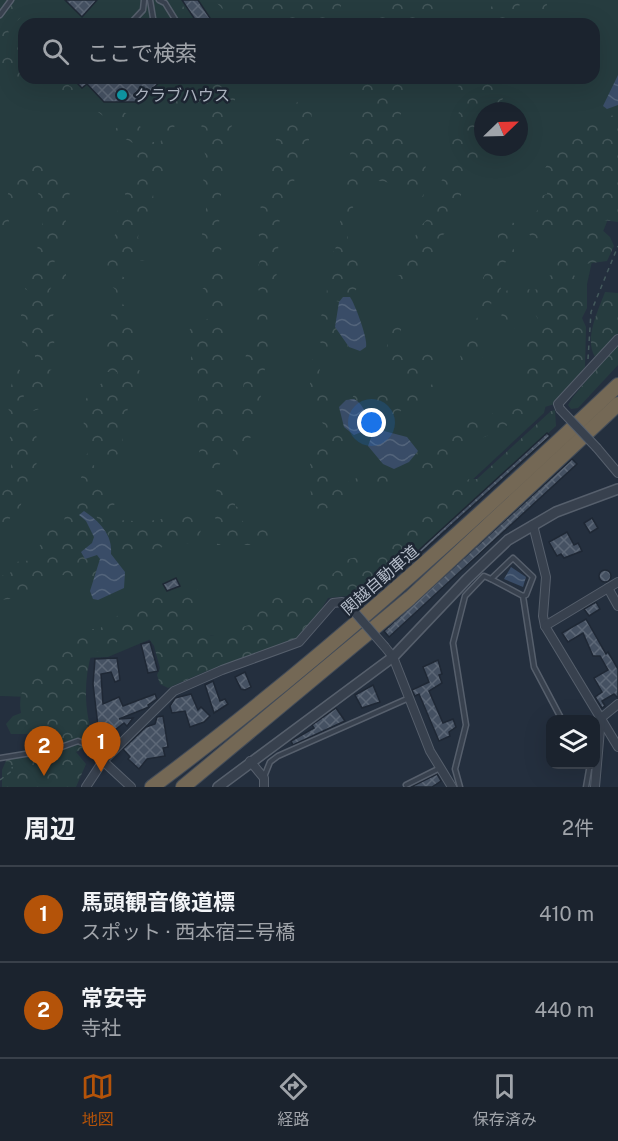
<!DOCTYPE html>
<html lang="ja">
<head>
<meta charset="utf-8">
<style>
	body { margin:0; font-family:"Public Sans","Noto Sans JP",sans-serif; background:#282f3a; color:#f1f3f6 }
	.controls { position:absolute; right:18px; bottom:18px; display:grid; overflow:hidden; border-radius:12px; box-shadow:0 6px 24px #0002 }
	.controls button { width:54px; height:54px; display:grid; place-items:center; padding:0; border:0; border-bottom:2px solid #39404a; background:#1b232e; color:#f1f3f6; font:30px sans-serif }
	.compass { position:absolute; left:474px; top:102px; width:54px; height:54px; border-radius:50%; background:#1b232e; box-shadow:0 6px 24px #0002; rotate:67deg }
	.you { position:absolute; left:372px; top:423px; width:21px; height:21px; margin:-15px; border:4px solid #fff; border-radius:50%; background:#1a73e8; box-shadow:0 0 0 9px #1a73e833 }
	.badge { display:grid; place-items:center; width:39px; height:39px; border-radius:50%; background:#b45309; color:#fff; font-size:20px; font-weight:700 }
	.pin { position:absolute; translate:-50% -50px; filter:drop-shadow(0 2px 3px #0008) }
	.pin::after { content:''; position:absolute; top:32px; width:21px; height:18px; background:inherit; clip-path:polygon(0 0,100% 0,50% 100%) }
	.list { margin:0; padding:0; list-style:none }
	h2 { display:flex; justify-content:space-between; align-items:center; height:78px; margin:0; padding:0 24px; font-size:26px }
	h2 small { font-size:20px; font-weight:400; color:#a0a4aa }
	.list li { display:grid; grid-template-columns:39px 1fr auto; gap:18px; align-items:center; box-sizing:border-box; height:96px; padding:0 24px; border-top:2px solid #39404a }
	.list b { display:block; font-size:22px; white-space:nowrap }
	.list p { margin:0; font-size:20px; white-space:nowrap; color:#a0a4aa }
	.list em { font-size:20px; font-style:normal; color:#a0a4aa }
	.icon { flex:none; width:33px; height:33px; fill:none; stroke:currentColor; stroke-width:2; stroke-linecap:round; stroke-linejoin:round }
	.map { position:relative; flex:none; width:618px; height:787px; overflow:hidden }
	.search { position:absolute; background:#1b232e; box-shadow:0 6px 24px #0002; left:18px; right:18px; top:18px; height:66px; display:flex; align-items:center; gap:15px; box-sizing:border-box; padding:0 21px; border-radius:18px; color:#a0a4aa; font-size:22px }
	.sheet { height:270px; background:#1b232e }
	nav { display:flex; justify-content:space-around; align-items:center; box-sizing:border-box; height:84px; border-top:2px solid #39404a; background:#1b232e; font-size:16px; color:#a0a4aa }
	nav a { display:grid; justify-items:center; gap:3px }
	nav .on { color:#b45309 }
	.map>svg:first-child { display:block }
</style>
</head>
<body>
<div class="map">
<svg width="618" height="787" viewBox="0 0 618 787">
	<defs>
		<pattern id="forest-crowns" width="20" height="18" patternUnits="userSpaceOnUse" patternTransform="scale(1.5)"><rect width="20" height="18" fill="#263c3f"/><path d="M2 6a3 3 0 1 1 6 0M12 15a3 3 0 1 1 6 0" fill="none" stroke="#435659"/></pattern>
		<pattern id="water-waves" width="16" height="10" patternUnits="userSpaceOnUse" patternTransform="scale(1.5)"><rect width="16" height="10" fill="#394c67"/><path d="M0 5q4-4 8 0t8 0" fill="none" stroke="#53647b"/></pattern>
		<pattern id="building-cross-hatch" width="8" height="8" patternUnits="userSpaceOnUse" patternTransform="scale(1.5)"><rect width="8" height="8" fill="#455162"/><path d="M0 0l8 8M0 8l8-8" fill="none" stroke="#5d6877"/></pattern>
	</defs>
	<rect width="100%" height="100%" fill="#242f3e"/>
	<path fill="#263c3f" fill-rule="evenodd" d="M 0,0 L 618,0 L 618,194 L 593,257 L 576,335 L 551,385 L 544,413 L 409,539 L 262,633 L 151,639 L 108,657 L 83,658 L 29,697 L 0,696 ZM 24,24 L 594,24 L 594,78 L 24,78 ZM 483,111 L 519,111 L 519,147 L 483,147 Z"/>
	<g fill="url(#forest-crowns)">
		<path d="M 0,0 L 38,0 L 8,30 C 10,38 15,45 24,47 L 24,75 L 20,78 L 11,76 L 0,85 Z"/>
		<polygon points="167,0 179,0 195,24 181,22 181,14"/>
		<path d="M 215,0 L 340,0 L 341,6 L 336,24 L 311,24 L 309,19 L 299,17 L 292,20 L 279,11 L 259,7 C 256,9 251,15 248,17 C 234,22 222,10 215,0 Z"/>
		<polygon points="381,0 441,0 434,24 373,24 374,12"/>
		<polygon points="495,0 520,0 519,10 506,18 506,24 489,24 488,13"/>
		<polygon points="539,0 552,0 547,2 546,19 551,24 534,24"/>
		<polygon points="40,78 58,78 82,94 71,98"/>
		<path d="M 172,78 L 179,78 L 181,84 L 174,129 L 170,133 L 175,142 L 160,154 L 169,172 L 169,179 L 153,194 C 154,207 157,215 150,227 L 139,229 L 138,238 C 146,245 147,250 146,260 L 133,262 L 126,257 L 123,262 L 123,277 L 135,281 L 135,295 L 131,299 L 126,296 L 122,298 L 122,303 L 128,310 L 131,325 L 142,337 L 128,342 L 127,353 L 138,358 L 138,370 L 144,372 C 145,382 142,389 134,396 L 127,395 L 128,418 L 123,432 L 122,452 L 106,461 L 94,458 L 86,462 L 82,459 L 88,453 L 87,449 L 77,444 L 77,435 L 83,431 L 86,399 L 93,388 L 106,381 L 112,390 L 116,390 L 117,372 L 107,372 C 98,355 107,345 115,331 L 111,314 L 116,290 L 106,281 L 108,274 L 106,247 L 117,232 L 115,225 L 118,210 L 127,200 L 125,194 L 132,172 L 144,162 L 137,157 L 133,143 L 118,135 L 114,130 L 119,126 L 115,121 L 110,121 L 98,112 L 97,107 C 124,101 130,121 149,133 L 147,141 L 160,143 L 169,119 Z"/>
		<path d="M 209,78 L 235,78 L 235,112 L 225,111 L 232,125 L 224,149 L 219,224 L 223,237 L 220,258 L 225,266 L 226,280 L 221,288 L 225,297 L 221,312 L 227,322 L 223,383 L 228,388 L 229,395 L 221,406 C 231,418 229,469 210,472 L 199,452 L 203,438 C 188,418 202,402 200,381 C 200,373 193,368 190,360 L 197,342 L 190,339 C 186,323 198,323 210,318 L 208,305 L 202,305 L 199,301 L 201,290 L 209,284 L 212,254 L 206,253 C 197,241 206,212 208,198 L 205,193 L 202,169 L 206,157 L 202,145 L 201,107 L 194,94 L 197,88 L 209,82 Z"/>
		<path d="M 362,78 L 415,78 L 400,116 L 405,136 L 423,154 L 425,160 L 427,184 L 423,197 C 402,195 386,171 364,186 L 358,198 L 349,195 C 343,183 350,142 359,132 L 357,111 Z"/>
		<path d="M 485,78 L 537,78 L 530,84 C 505,81 506,92 498,111 L 483,111 C 483,134 490,163 464,174 L 460,202 L 455,206 L 448,230 L 441,237 L 435,261 L 429,270 L 423,267 L 413,285 L 397,293 L 394,287 L 397,276 L 405,273 L 407,267 L 404,257 C 416,241 416,223 435,215 L 434,193 L 447,172 L 452,132 L 459,112 L 453,100 L 458,86 Z"/>
		<polygon points="308,94 313,97 310,135 304,161 295,176 291,201 280,211 277,273 273,287 276,295 271,299 267,309 269,342 256,428 241,454 241,460 234,465 233,448 240,428 246,353 250,338 256,330 255,305 261,295 254,281 260,260 257,253 260,242 258,231 262,216 259,198 269,188 272,166 278,159 275,130 291,107"/>
		<path d="M 618,113 L 618,222 L 589,218 L 610,237 L 614,246 L 607,261 L 585,264 L 575,259 L 565,268 L 558,267 L 556,259 L 571,245 L 569,231 L 563,226 L 547,239 L 532,238 L 524,227 L 540,207 L 531,205 L 530,198 L 534,195 L 538,197 L 547,194 L 548,186 L 542,176 C 554,143 575,143 590,117 L 606,118 Z"/>
		<path d="M 43,159 L 56,168 L 55,174 L 70,188 L 69,201 L 62,210 C 75,239 57,242 53,269 L 66,274 L 66,280 L 53,283 L 45,301 L 55,312 L 48,325 L 55,335 L 53,354 L 43,368 L 52,370 L 52,382 L 48,382 L 39,409 L 27,413 L 29,390 L 35,375 L 35,348 L 28,348 L 22,342 L 19,328 L 23,304 L 32,303 L 35,294 L 25,289 L 29,278 L 34,273 L 31,266 L 36,255 L 45,211 L 39,205 L 38,189 L 33,185 C 22,188 6,206 8,217 C 10,224 11,232 7,240 C 5,243 2,244 0,247 L 0,212 L 7,198 L 12,178 Z"/>
		<path d="M 349,202 L 353,207 L 356,224 L 348,233 L 348,247 C 351,250 356,254 358,258 C 367,273 356,297 343,303 L 326,298 L 331,253 L 335,251 L 343,205 Z"/>
		<path d="M 507,220 L 516,224 L 522,237 L 511,246 L 518,255 L 515,263 L 508,259 L 497,273 L 501,288 L 498,297 L 492,300 L 488,319 L 481,329 L 483,357 L 470,365 L 461,360 C 457,340 464,332 478,317 L 479,308 L 488,295 L 483,278 L 501,244 L 494,227 L 499,221 Z"/>
		<path d="M 559,272 L 569,272 L 587,284 L 587,308 L 582,318 L 586,327 L 585,367 L 580,378 L 555,404 L 541,408 L 530,418 L 517,416 L 503,429 L 477,440 L 475,448 L 454,452 L 438,470 L 425,471 L 420,468 L 421,457 L 414,453 L 419,446 L 429,445 C 432,443 433,440 435,437 C 442,430 501,409 511,410 L 529,395 L 526,363 L 516,343 L 516,336 L 530,333 L 535,336 L 540,323 L 530,304 L 516,295 L 512,298 L 511,310 L 516,327 L 508,333 C 497,322 501,295 511,284 L 531,290 L 541,289 L 549,276 Z"/>
		<path d="M 605,292 L 618,293 L 618,335 L 595,357 C 584,338 598,311 605,292 Z"/>
		<path d="M 322,311 C 337,316 348,340 350,354 L 345,358 L 340,349 L 325,347 L 318,340 Z"/>
		<path d="M 396,325 L 401,328 L 401,355 L 404,361 C 418,361 427,347 440,347 C 439,363 423,381 406,382 L 402,370 L 387,365 C 385,355 387,331 396,325 Z"/>
		<polygon points="618,342 618,365 578,408 571,409 568,405 573,397"/>
		<path d="M 320,349 L 322,353 L 318,382 L 329,400 L 328,408 L 332,417 L 338,419 L 340,426 L 351,439 L 331,460 L 332,473 L 346,483 C 365,475 374,465 396,474 L 398,478 L 380,487 L 358,490 L 345,504 L 311,512 L 310,460 L 315,457 L 317,449 L 312,433 L 320,430 L 323,424 L 310,395 L 310,371 L 315,350 Z"/>
		<path d="M 17,366 C 28,382 23,379 17,393 L 24,395 L 20,415 L 32,420 L 40,450 L 27,500 L 22,499 L 20,510 L 12,512 L 0,548 L 0,487 L 7,482 L 13,458 C 6,446 11,433 13,420 L 6,403 Z"/>
		<path d="M 443,377 L 446,379 C 441,395 423,403 407,403 L 399,413 L 386,415 L 370,425 C 356,420 352,409 353,396 C 362,393 371,390 381,390 C 404,390 423,394 443,377 Z"/>
		<path d="M 555,410 L 556,426 L 389,578 L 360,601 L 346,596 L 328,598 L 316,618 L 293,642 L 207,671 L 168,688 L 160,684 L 157,675 L 160,668 L 154,646 L 145,633 L 118,641 L 106,651 L 92,652 C 83,681 84,714 95,742 L 76,752 L 86,764 L 76,787 L 2,787 L 2,770 L 9,754 L 37,748 L 42,743 L 38,734 L 11,734 L 6,724 L 13,716 L 21,713 C 13,671 62,666 69,633 L 78,629 L 99,629 L 147,595 L 167,596 L 190,584 L 195,585 L 198,591 C 191,611 192,624 211,636 L 249,625 L 272,596 L 288,600 L 314,579 L 334,573 L 345,560 L 376,552 L 399,539 L 414,524 L 433,511 L 439,501 L 469,479 L 477,479 L 551,411 Z"/>
		<path d="M 93,465 L 98,468 L 98,481 L 108,483 L 118,489 L 113,510 L 118,520 C 132,521 148,522 162,519 C 177,516 188,512 204,514 L 198,544 L 173,543 L 130,559 L 122,557 L 96,516 L 86,516 L 81,520 L 81,527 L 90,533 C 89,546 104,563 102,577 L 93,576 L 85,582 C 78,580 72,574 63,575 C 49,576 46,587 35,591 C 26,593 10,602 0,599 L 0,575 L 8,577 L 16,562 L 33,560 L 47,530 L 64,527 L 65,510 C 83,501 76,481 86,466 Z"/>
		<polygon points="220,480 235,486 235,506 240,508 241,519 244,523 275,523 287,526 287,530 277,534 271,542 267,543 262,539 250,545 217,545 214,498"/>
	</g>
	<g fill="url(#water-waves)">
		<polygon points="618,75 618,105 607,109 603,106"/>
		<path d="M 343,297 L 350,297 C 355,304 368,339 366,347 L 360,351 L 349,347 L 335,327 L 339,302 Z"/>
		<path d="M 354,399 C 365,405 369,419 364,431 L 354,435 L 344,427 L 339,407 L 346,400 Z"/>
		<polygon points="380,430 407,437 418,451 409,462 394,469 383,464 368,446 372,435"/>
		<path d="M 84,511 C 99,521 113,535 111,554 L 125,572 L 124,588 L 98,600 L 93,599 L 90,591 L 100,559 L 97,555 L 85,559 L 81,552 L 92,543 L 94,537 L 86,521 L 79,515 Z"/>
		<polygon points="511,567 526,577 523,587 504,579"/>
	</g>
	<g fill="url(#building-cross-hatch)" stroke="#1f2835" stroke-width="1.5">
		<polygon points="65,0 97,0 82,17"/>
		<polygon points="182,0 198,0 214,24 198,24"/>
		<polygon points="72,78 163,78 141,102 104,102 87,84 82,88"/>
		<polygon points="547,433 550,436 362,606 360,604"/>
		<polygon points="572,459 577,464 389,637 384,631"/>
		<polygon points="592,518 598,528 590,533 584,523"/>
		<polygon points="567,532 574,545 578,543 582,551 564,558 561,554 557,556 549,542"/>
		<circle cx="605" cy="576" r="6"/>
		<polygon points="176,578 180,586 167,591 163,584"/>
		<polygon points="596,602 600,609 589,616 584,609"/>
		<polygon points="586,619 606,654 608,652 618,669 618,698 614,694 602,701 605,706 602,708 595,697 602,692 594,678 608,670 600,656 593,656 583,633 568,642 562,633"/>
		<polygon points="150,642 158,671 148,673 141,644"/>
		<polygon points="117,658 120,680 115,682 111,672 101,674 103,704 119,697 123,706 155,694 157,699 148,705 149,707 119,719 133,718 127,726 124,723 115,730 118,735 113,739 108,732 97,732 89,726 98,726 93,684 95,659"/>
		<polygon points="438,660 442,674 439,675 442,683 429,691 443,723 453,719 456,727 449,732 450,736 439,741 419,694 415,696 412,690 429,682 423,667"/>
		<polygon points="245,672 251,687 245,690 241,689 235,677"/>
		<polygon points="213,681 220,701 225,699 228,704 214,713 205,685"/>
		<polygon points="373,685 380,702 362,708 355,695"/>
		<polygon points="191,694 198,710 201,707 210,716 204,722 190,727 185,711 172,713 170,706 175,698"/>
		<polygon points="336,708 345,721 293,745 291,741 314,728 312,725"/>
		<polygon points="163,716 168,747 163,748 165,756 147,759 139,769 128,759 130,757 123,749 146,727 155,724 157,717"/>
		<polygon points="437,774 441,781 432,787 411,787"/>
	</g>
	<g fill="none" stroke-linecap="round" stroke-linejoin="round">
		<defs>
			<g id="service">
				<polyline points="150,0 154,24"/>
				<polyline points="159,0 165,3 178,24"/>
				<polyline points="0,15 11,0"/>
				<polyline points="130,24 143,10 144,0"/>
				<polyline points="523,596 491,579 513,558 533,577 526,595 523,596 534,667 562,720"/>
				<polyline points="0,758 56,749 78,741 94,748 102,760"/>
				<polyline points="264,777 270,762 278,756 409,698"/>
				<polyline points="406,785 440,768"/>
				<polyline points="460,787 455,769 466,725 453,643 465,596 484,576 491,579"/>
				<polyline points="586,787 590,764"/>
			</g>
			<g id="minor">
				<polyline points="560,409 558,404 618,339"/>
				<polyline points="597,448 618,473"/>
				<polyline points="533,525 546,577 543,616 545,626"/>
				<polyline points="618,582 545,626 618,747"/>
				<polyline points="608,588 618,606"/>
				<polyline points="385,647 393,657 430,751 452,787"/>
				<polyline points="103,761 131,787"/>
				<polyline points="250,761 264,778 264,787"/>
				<polyline points="86,787 103,761 174,691 222,670 299,642 333,603 342,602 351,608"/>
				<polyline points="595,787 601,718 618,704"/>
			</g>
			<polyline id="tertiary" points="218,787 393,657 467,579 508,540 556,512 618,489"/>
			<g id="motorway">
				<path d="M 152,787 C 317,664 469,526 618,385"/>
				<polyline points="183,787 410,598 618,404"/>
			</g>
		</defs>
		<use href="#service" stroke="#565f6c" stroke-width="7"/>
		<use href="#minor" stroke="#565f6c" stroke-width="10"/>
		<use href="#tertiary" stroke="#565f6c" stroke-width="12"/>
		<use href="#motorway" stroke="#434c59" stroke-width="16"/>
		<g stroke="#44595c" stroke-width="1.5" stroke-dasharray="4.5 4.5" stroke-linecap="butt">
			<polyline points="588,359 591,312 618,246"/>
			<polyline points="0,780 13,770 12,767"/>
		</g>
		<use href="#service" stroke="#38414e" stroke-width="4"/>
		<use href="#minor" stroke="#38414e" stroke-width="8"/>
		<use href="#tertiary" stroke="#38414e" stroke-width="9"/>
		<use href="#motorway" stroke="#746855" stroke-width="14"/>
		<defs>
			<g id="minor-bridge">
				<polyline points="560,409 597,448"/>
				<polyline points="351,608 385,647"/>
			</g>
		</defs>
		<use href="#minor-bridge" stroke="#565f6c" stroke-width="10" stroke-linecap="butt"/>
		<use href="#minor-bridge" stroke="#38414e" stroke-width="8"/>
	</g>
	<circle fill="#0f9aa8" stroke="#1d2633" stroke-width="2" cx="122" cy="95" r="6"/>
	<g text-anchor="middle" dominant-baseline="central" stroke-width="5" stroke-linejoin="round" paint-order="stroke">
		<g font-size="16" fill="#b4bcc9" stroke="#1d2633" text-anchor="start">
			<text x="134" y="95">クラブハウス</text>
		</g>
		<g font-size="16" fill="#b4bcc9" stroke="#1d2633">
			<text transform="translate(380 580) rotate(-41)">関越自動車道</text>
		</g>
	</g>
</svg>
<div class="controls">
<button><svg class="icon" aria-label="layers" viewBox="0 0 24 24"><path d="M12 4l9 5-9 5-9-5zM3 14l9 5 9-5"/></svg></button>
</div>
<svg class="compass" viewBox="-18 -18 36 36"><path d="M0-13l5 13h-10z" fill="#e53935"/><path d="M0 13l5-13h-10z" fill="#a0a4aa"/></svg>
<div class="you"></div>
<div class="pin badge" style="left:101px;top:772px">1</div>
<div class="pin badge" style="left:44px;top:776px">2</div>
<div class="search"><svg class="icon" aria-label="search" viewBox="0 0 24 24"><circle cx="10" cy="10" r="6"/><path d="M15 15l6 6"/></svg>ここで検索</div>
</div>
<section class="sheet">
<h2>周辺<small>2件</small></h2>
<ul class="list">
<li><span class="badge">1</span><div><b>馬頭観音像道標</b><p>スポット · 西本宿三号橋</p></div><em>410 m</em></li>
<li><span class="badge">2</span><div><b>常安寺</b><p>寺社</p></div><em>440 m</em></li>
</ul>
</section>
<nav>
<a class="on"><svg class="icon" aria-label="map" viewBox="0 0 24 24"><path d="M3 6l6-2 6 2 6-2v14l-6 2-6-2-6 2zM9 4v14M15 6v14"/></svg>地図</a>
<a><svg class="icon" aria-label="directions" viewBox="0 0 24 24"><path d="M12 3l9 9-9 9-9-9zM9 14v-3h6M13 9l2 2-2 2"/></svg>経路</a>
<a><svg class="icon" aria-label="saved" viewBox="0 0 24 24"><path d="M7 4h10v16l-5-4-5 4z"/></svg>保存済み</a>
</nav>
</body>
</html>
